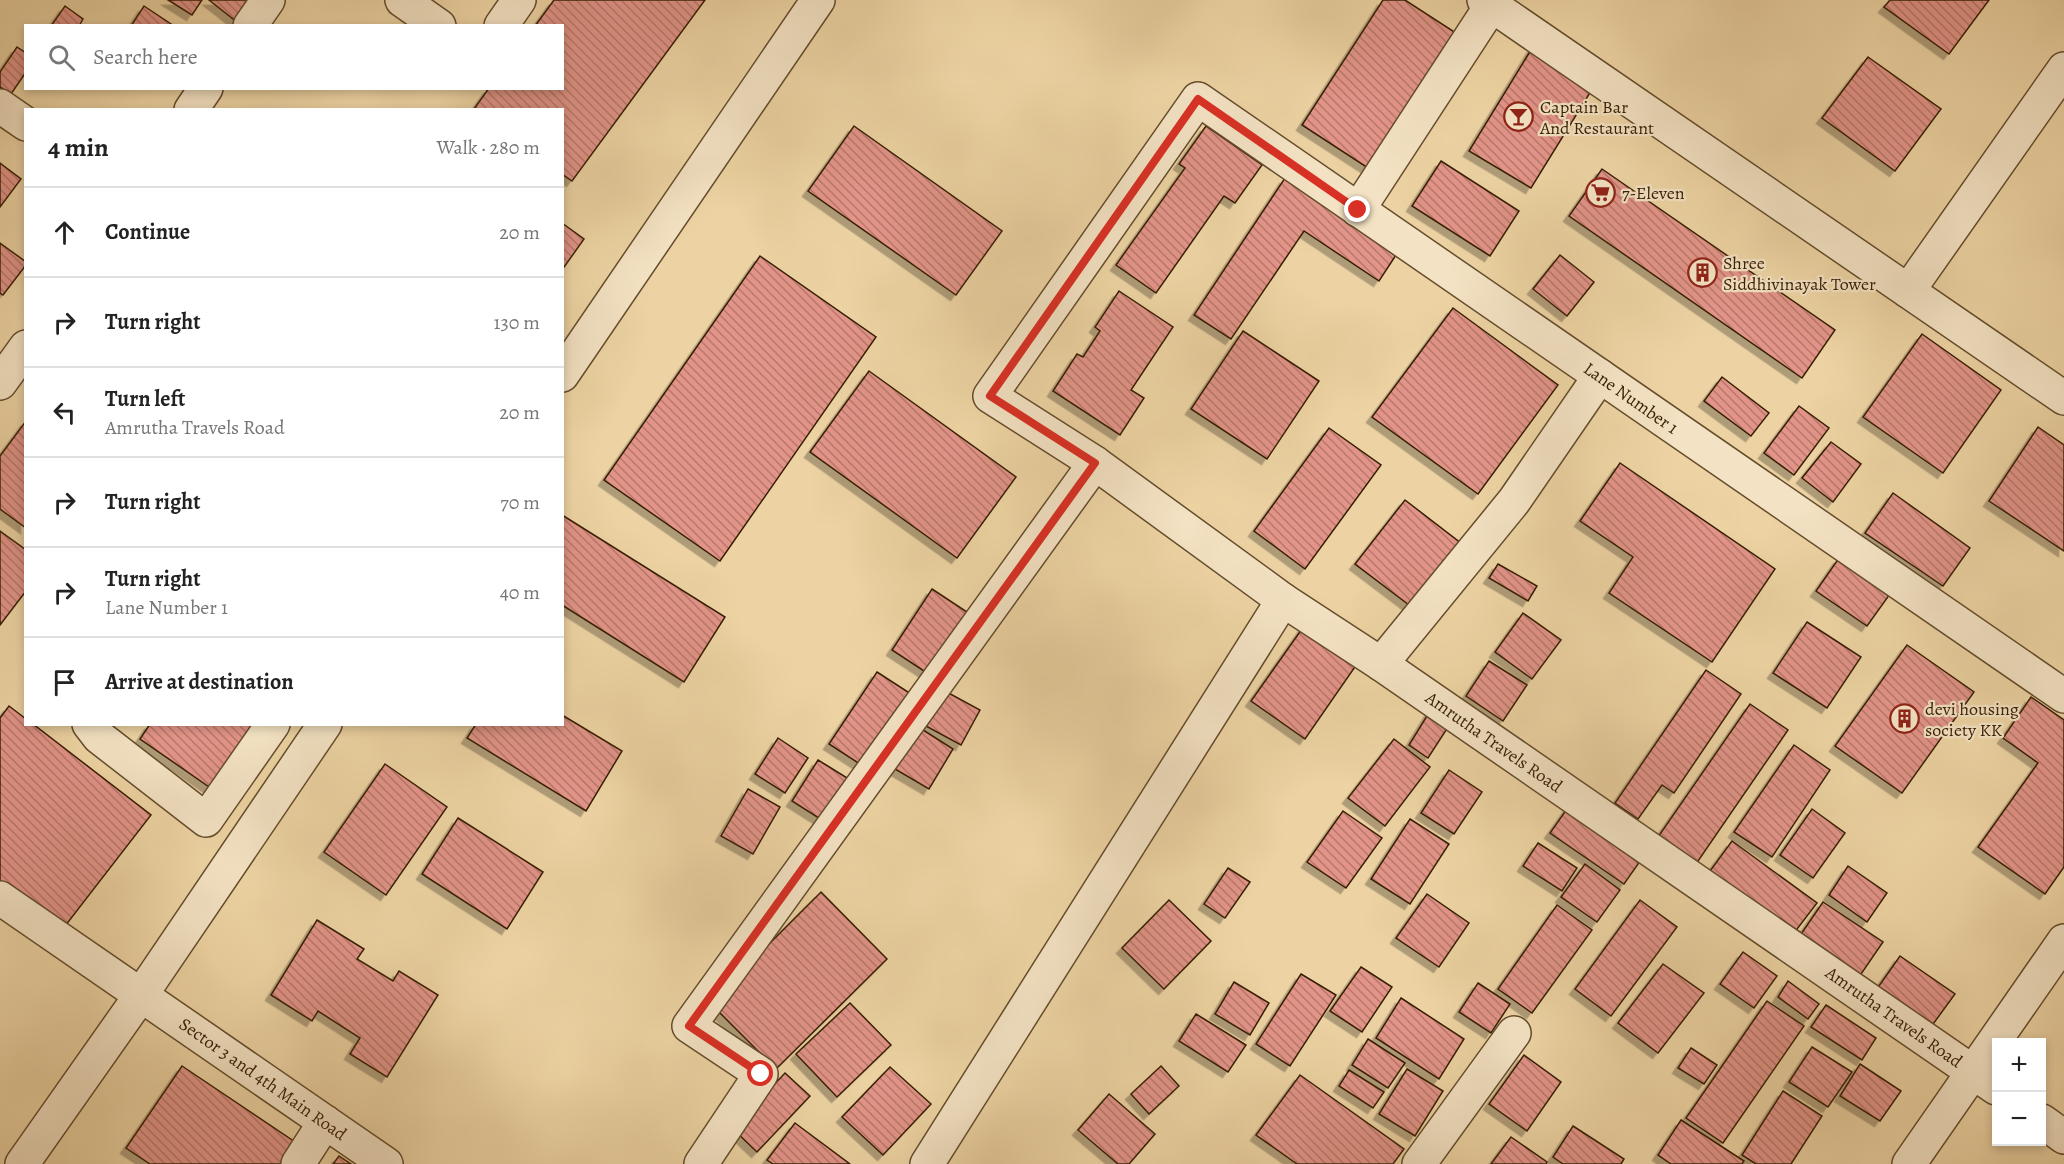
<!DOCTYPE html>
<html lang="en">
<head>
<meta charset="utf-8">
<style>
	body { margin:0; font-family:Alegreya,serif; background:#f2f2f2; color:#222 }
	.controls { position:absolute; right:18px; bottom:18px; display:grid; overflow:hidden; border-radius:0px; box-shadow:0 3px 9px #0003 }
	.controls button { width:54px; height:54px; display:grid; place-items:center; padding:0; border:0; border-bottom:2px solid #e0e0e0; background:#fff; color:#222; font:30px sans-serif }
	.stop { position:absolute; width:18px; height:18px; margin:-14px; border:4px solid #d93025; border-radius:50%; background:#fff }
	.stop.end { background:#d93025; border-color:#fff; box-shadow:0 2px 6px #0008 }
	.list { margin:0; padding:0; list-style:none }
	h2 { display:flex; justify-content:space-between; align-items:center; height:78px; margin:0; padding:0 24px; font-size:26px }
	h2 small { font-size:20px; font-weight:400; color:#767676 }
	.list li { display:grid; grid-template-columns:39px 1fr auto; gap:18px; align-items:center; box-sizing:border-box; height:90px; padding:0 24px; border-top:2px solid #e0e0e0 }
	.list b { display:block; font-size:22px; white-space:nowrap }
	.list p { margin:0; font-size:20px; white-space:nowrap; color:#767676 }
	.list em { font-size:20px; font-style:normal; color:#767676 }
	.icon { flex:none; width:33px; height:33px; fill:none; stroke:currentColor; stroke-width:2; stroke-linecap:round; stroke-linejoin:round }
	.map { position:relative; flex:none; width:2064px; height:1164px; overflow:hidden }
	.search { position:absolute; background:#fff; box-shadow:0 3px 9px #0003; left:24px; top:24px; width:540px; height:66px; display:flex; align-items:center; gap:15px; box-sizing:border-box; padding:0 21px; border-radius:0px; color:#767676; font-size:22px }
	.panel { position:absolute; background:#fff; box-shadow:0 3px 9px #0003; left:24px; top:108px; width:540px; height:618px; border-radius:0px }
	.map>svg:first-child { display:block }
</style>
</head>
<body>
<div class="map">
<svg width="2064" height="1164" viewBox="0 0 2064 1164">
	<defs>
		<pattern id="building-back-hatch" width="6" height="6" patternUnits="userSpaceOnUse" patternTransform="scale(1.5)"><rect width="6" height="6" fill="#e29488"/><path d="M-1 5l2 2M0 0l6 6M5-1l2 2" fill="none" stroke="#b8786d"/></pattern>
		<filter id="shadow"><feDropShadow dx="-5.5" dy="5.5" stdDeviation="0" flood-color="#0004"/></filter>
	</defs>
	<rect width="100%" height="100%" fill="#edd3a3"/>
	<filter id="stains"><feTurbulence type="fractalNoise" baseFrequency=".00333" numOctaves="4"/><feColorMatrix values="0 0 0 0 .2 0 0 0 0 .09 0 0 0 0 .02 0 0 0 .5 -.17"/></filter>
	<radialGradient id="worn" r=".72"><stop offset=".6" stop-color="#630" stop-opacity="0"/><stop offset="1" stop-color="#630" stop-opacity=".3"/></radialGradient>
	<g fill="url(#building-back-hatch)" stroke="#371f05" stroke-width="1.5" filter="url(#shadow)">
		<polygon points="168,0 202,0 192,15"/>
		<polygon points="209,0 252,0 242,26"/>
		<polygon points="554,0 705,0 572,181 562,174 562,110 474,109 489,88 562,88 562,26 535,26"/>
		<polygon points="1383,0 1405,0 1459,35 1371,170 1302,125"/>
		<polygon points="1890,0 1989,0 1949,54 1884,7"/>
		<polygon points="65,6 83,19 79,26 51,26"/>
		<polygon points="144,6 174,26 131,26"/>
		<polygon points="1534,45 1596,83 1531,188 1469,151"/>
		<polygon points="17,47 26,53 26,72 11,94 0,87 0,72"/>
		<polygon points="1868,57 1941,109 1895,171 1822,118"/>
		<polygon points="854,126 1002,231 956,295 808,191"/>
		<polygon points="1206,126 1262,165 1235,203 1224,196 1156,293 1116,265 1185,168 1179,164"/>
		<polygon points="1441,161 1519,211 1490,256 1412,206"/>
		<polygon points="0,163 21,179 0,207"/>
		<polygon points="1602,169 1835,330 1802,378 1569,216"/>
		<polygon points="1285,178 1398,252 1379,281 1304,231 1231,339 1194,315"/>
		<polygon points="562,223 584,239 562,270"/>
		<polygon points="0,243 26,262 26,265 3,295 0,293"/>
		<polygon points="1560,255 1594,282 1567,316 1533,289"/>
		<polygon points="760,256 876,337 720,561 604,480"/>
		<polygon points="1119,291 1173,327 1131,390 1144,398 1120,435 1053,391 1077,354 1083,357 1100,331 1095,327"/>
		<polygon points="1453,308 1558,385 1478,494 1372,417"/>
		<polygon points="1243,331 1319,381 1267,459 1191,409"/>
		<polygon points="1922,334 2001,390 1943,473 1863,417"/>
		<polygon points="869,371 1016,477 957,558 810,452"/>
		<polygon points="1722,377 1769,413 1751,436 1704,401"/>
		<polygon points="1799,406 1829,428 1794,475 1764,453"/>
		<polygon points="26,421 26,528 0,509 0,456"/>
		<polygon points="2038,427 2064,445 2064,551 1989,501"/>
		<polygon points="1329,428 1381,465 1305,569 1254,531"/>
		<polygon points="1831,442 1861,464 1833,502 1802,478"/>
		<polygon points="1620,463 1775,569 1712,662 1609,593 1633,557 1580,521"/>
		<polygon points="1893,493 1970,548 1943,586 1865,533"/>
		<polygon points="1405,500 1462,544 1413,608 1355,564"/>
		<polygon points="562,515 725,617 684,682 562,605"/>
		<polygon points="0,531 26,550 26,591 0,625"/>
		<polygon points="1839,558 1890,594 1867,626 1816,591"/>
		<polygon points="1498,564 1537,586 1528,601 1489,578"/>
		<polygon points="932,589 970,614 930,675 892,650"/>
		<polygon points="1523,613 1561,640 1532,679 1495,652"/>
		<polygon points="1807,622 1861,657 1827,708 1773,673"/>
		<polygon points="1304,626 1357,664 1305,739 1251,701"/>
		<polygon points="1907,645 1974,692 1902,793 1835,746"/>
		<polygon points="1489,661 1527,685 1503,721 1466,696"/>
		<polygon points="1706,670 1741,694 1674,793 1662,785 1638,819 1615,803"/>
		<polygon points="877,672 911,694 863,766 829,744"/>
		<polygon points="943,690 980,710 961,745 924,725"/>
		<polygon points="2031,697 2064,720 2064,867 2045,894 1978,847 2038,763 2003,738"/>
		<polygon points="1750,704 1788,730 1696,864 1658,837"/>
		<polygon points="9,706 26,719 26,724 33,724 151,815 62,930 0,882 0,718"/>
		<polygon points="1430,711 1450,724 1428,758 1409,745"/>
		<polygon points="562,715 622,751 586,811 467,738 476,724 562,724"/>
		<polygon points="150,724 256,724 212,789 140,739"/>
		<polygon points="920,728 953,749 929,789 895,769"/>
		<polygon points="778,738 808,758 785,793 755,774"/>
		<polygon points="1394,739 1430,767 1385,826 1348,798"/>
		<polygon points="1794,745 1830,770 1772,857 1734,832"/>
		<polygon points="818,760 852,781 825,822 792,801"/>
		<polygon points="385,764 447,807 386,895 324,852"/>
		<polygon points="1449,770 1482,792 1454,834 1421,813"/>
		<polygon points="748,789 780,807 753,854 721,836"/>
		<polygon points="1569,806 1643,857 1624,884 1550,833"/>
		<polygon points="1812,809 1845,833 1813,878 1780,855"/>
		<polygon points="1343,811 1382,838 1346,888 1307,862"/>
		<polygon points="458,818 543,872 507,929 422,874"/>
		<polygon points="1410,819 1449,844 1410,904 1371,879"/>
		<polygon points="1732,841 1817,903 1794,933 1710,871"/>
		<polygon points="1538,843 1577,868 1562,891 1523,866"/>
		<polygon points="1585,864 1620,890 1597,922 1561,897"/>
		<polygon points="1848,866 1887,893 1867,922 1829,895"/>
		<polygon points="1228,868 1250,882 1225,918 1204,904"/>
		<polygon points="821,892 887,959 776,1069 710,1003"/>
		<polygon points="1427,894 1469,923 1439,967 1396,938"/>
		<polygon points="1169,900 1211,941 1164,989 1122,948"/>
		<polygon points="1640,900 1677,927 1611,1016 1575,989"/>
		<polygon points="1823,902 1883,942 1859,977 1799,937"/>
		<polygon points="1557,905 1592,930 1532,1013 1498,989"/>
		<polygon points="317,920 364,949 357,959 393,981 399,971 438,995 387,1077 350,1054 360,1038 318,1011 312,1021 271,995"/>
		<polygon points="1743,952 1777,976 1754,1008 1720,984"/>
		<polygon points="1900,956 1955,994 1928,1031 1874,993"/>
		<polygon points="1663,964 1704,993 1658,1053 1618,1023"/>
		<polygon points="1361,967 1392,987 1362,1032 1330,1011"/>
		<polygon points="1301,974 1336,995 1290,1066 1256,1044"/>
		<polygon points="1788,981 1819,1004 1808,1019 1778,997"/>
		<polygon points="1234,982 1269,1003 1250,1035 1215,1014"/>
		<polygon points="1478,983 1510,1004 1491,1033 1459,1012"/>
		<polygon points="1401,998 1464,1039 1439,1079 1376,1038"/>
		<polygon points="1767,1001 1804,1026 1723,1143 1686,1118"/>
		<polygon points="850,1003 891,1045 837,1097 796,1054"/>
		<polygon points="1826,1005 1876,1038 1862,1060 1811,1027"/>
		<polygon points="1196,1014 1246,1045 1228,1072 1179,1041"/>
		<polygon points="1368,1039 1405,1063 1388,1088 1352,1065"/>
		<polygon points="1812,1047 1852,1072 1828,1107 1789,1082"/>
		<polygon points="1691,1048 1717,1065 1704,1084 1678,1068"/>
		<polygon points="1524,1055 1561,1082 1527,1131 1489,1104"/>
		<polygon points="1860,1064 1901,1091 1880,1121 1840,1096"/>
		<polygon points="182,1066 301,1146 289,1164 150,1164 126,1148"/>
		<polygon points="1161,1066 1179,1086 1149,1114 1131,1094"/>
		<polygon points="890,1067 931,1104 883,1155 842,1117"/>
		<polygon points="1407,1069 1443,1091 1415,1136 1379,1114"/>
		<polygon points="1349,1070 1384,1092 1373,1108 1339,1086"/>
		<polygon points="785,1073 810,1096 757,1152 733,1129"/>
		<polygon points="1300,1075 1404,1149 1393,1164 1297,1164 1256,1135"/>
		<polygon points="1783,1091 1822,1116 1791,1164 1756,1164 1742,1155"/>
		<polygon points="1109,1094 1155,1134 1129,1164 1118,1164 1078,1130"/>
		<polygon points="1681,1120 1744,1161 1742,1164 1671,1164 1658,1155"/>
		<polygon points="795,1123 850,1164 773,1164 767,1160"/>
		<polygon points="1573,1126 1624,1159 1621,1164 1563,1164 1553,1157"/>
		<polygon points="1511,1137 1547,1162 1546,1164 1491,1164"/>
		<polygon points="339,1156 351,1164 333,1164"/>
	</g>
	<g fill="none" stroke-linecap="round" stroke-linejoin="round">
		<defs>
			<g id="minor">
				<polyline points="402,0 439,26"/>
				<polyline points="1484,0 2064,398"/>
				<polyline points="250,26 268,0"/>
				<polyline points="501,26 519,0"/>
				<polyline points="0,106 26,124"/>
				<polyline points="191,110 206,88"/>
				<polyline points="1358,210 1495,0"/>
				<polyline points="1908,291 2064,69"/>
				<polyline points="562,375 818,0"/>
				<polyline points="0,383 26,347"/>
				<polyline points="1381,664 1514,501 1600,376"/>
				<polyline points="89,724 99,737 206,820 273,724"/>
				<polyline points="0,898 386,1164"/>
				<polyline points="1996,1088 1381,664 1283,600 1095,463 990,396 1198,99 2064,696"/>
				<polyline points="2042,1121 2064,1137"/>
				<polyline points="22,1164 141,995 325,724"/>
				<polyline points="298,1164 325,1122"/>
				<polyline points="701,1164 761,1074 689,1026 1095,463"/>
				<polyline points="927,1164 1283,600"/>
				<polyline points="1419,1164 1514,1033"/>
				<polyline points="1909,1164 2064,941"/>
			</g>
		</defs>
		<use href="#minor" stroke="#644c2c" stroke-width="36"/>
		<use href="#minor" stroke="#f3e2c3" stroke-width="33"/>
	</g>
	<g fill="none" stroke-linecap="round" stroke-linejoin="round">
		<polyline stroke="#d93025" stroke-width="8" points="761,1074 689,1026 1095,463 990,396 1198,99 1358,210"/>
	</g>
	<defs>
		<symbol id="bar-ring" viewBox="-11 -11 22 22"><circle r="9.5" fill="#f3e2c3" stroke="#8f2418" stroke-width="1.5"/><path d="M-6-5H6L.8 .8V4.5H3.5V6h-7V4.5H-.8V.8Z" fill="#8f2418"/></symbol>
		<symbol id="supermarket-ring" viewBox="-11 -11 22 22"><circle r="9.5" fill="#f3e2c3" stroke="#8f2418" stroke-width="1.5"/><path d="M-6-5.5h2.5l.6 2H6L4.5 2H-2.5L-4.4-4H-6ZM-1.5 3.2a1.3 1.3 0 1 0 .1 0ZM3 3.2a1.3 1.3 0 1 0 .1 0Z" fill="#8f2418"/></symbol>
		<symbol id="building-ring" viewBox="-11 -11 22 22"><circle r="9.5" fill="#f3e2c3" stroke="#8f2418" stroke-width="1.5"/><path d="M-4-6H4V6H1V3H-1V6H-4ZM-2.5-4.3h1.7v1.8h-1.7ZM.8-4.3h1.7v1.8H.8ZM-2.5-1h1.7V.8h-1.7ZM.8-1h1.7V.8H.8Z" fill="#8f2418"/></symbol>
	</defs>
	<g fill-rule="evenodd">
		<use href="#bar-ring" x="1502" y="100" width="33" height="33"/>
		<use href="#supermarket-ring" x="1584" y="176" width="33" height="33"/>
		<use href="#building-ring" x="1686" y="256" width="33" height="33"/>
		<use href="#building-ring" x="1888" y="702" width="33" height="33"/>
	</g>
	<g text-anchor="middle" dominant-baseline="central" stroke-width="4.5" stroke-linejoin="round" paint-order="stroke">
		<g font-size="18" fill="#371f05" stroke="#f3e2c3" text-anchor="start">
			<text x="1540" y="107">Captain Bar<tspan x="1540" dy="21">And Restaurant</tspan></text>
			<text x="1622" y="193">7-Eleven</text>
			<text x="1723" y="263">Shree<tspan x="1723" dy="21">Siddhivinayak Tower</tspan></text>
			<text x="1925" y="709">devi housing<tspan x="1925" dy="21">society KK</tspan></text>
		</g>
		<g font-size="18" fill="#371f05" stroke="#f3e2c3">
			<text transform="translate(1631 398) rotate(35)">Lane Number 1</text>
			<text transform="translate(1494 742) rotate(35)">Amrutha Travels Road</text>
			<text transform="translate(1894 1017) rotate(35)">Amrutha Travels Road</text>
			<text transform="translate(263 1079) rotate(35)">Sector 3 and 4th Main Road</text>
		</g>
	</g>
	<rect width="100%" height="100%" filter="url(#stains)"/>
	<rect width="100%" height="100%" fill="url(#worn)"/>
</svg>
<div class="controls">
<button>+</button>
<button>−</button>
</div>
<div class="stop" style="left:761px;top:1074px"></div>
<div class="stop end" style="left:1358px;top:210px"></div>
<div class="search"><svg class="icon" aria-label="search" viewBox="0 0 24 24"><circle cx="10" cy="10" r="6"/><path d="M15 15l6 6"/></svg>Search here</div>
<section class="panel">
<h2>4 min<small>Walk · 280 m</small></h2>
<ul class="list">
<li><svg class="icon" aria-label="ahead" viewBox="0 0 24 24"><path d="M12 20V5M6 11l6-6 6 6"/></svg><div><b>Continue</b></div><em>20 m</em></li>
<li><svg class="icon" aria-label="right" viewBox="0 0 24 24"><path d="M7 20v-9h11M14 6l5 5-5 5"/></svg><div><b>Turn right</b></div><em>130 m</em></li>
<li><svg class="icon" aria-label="left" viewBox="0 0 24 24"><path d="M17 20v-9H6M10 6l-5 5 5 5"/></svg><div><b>Turn left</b><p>Amrutha Travels Road</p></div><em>20 m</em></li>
<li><svg class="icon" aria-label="right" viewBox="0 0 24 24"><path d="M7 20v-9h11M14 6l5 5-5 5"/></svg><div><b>Turn right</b></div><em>70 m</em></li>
<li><svg class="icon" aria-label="right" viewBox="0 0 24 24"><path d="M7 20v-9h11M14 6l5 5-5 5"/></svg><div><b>Turn right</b><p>Lane Number 1</p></div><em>40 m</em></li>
<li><svg class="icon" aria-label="arrive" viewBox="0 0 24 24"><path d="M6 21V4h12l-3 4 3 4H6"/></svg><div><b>Arrive at destination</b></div></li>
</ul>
</section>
</div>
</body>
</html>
